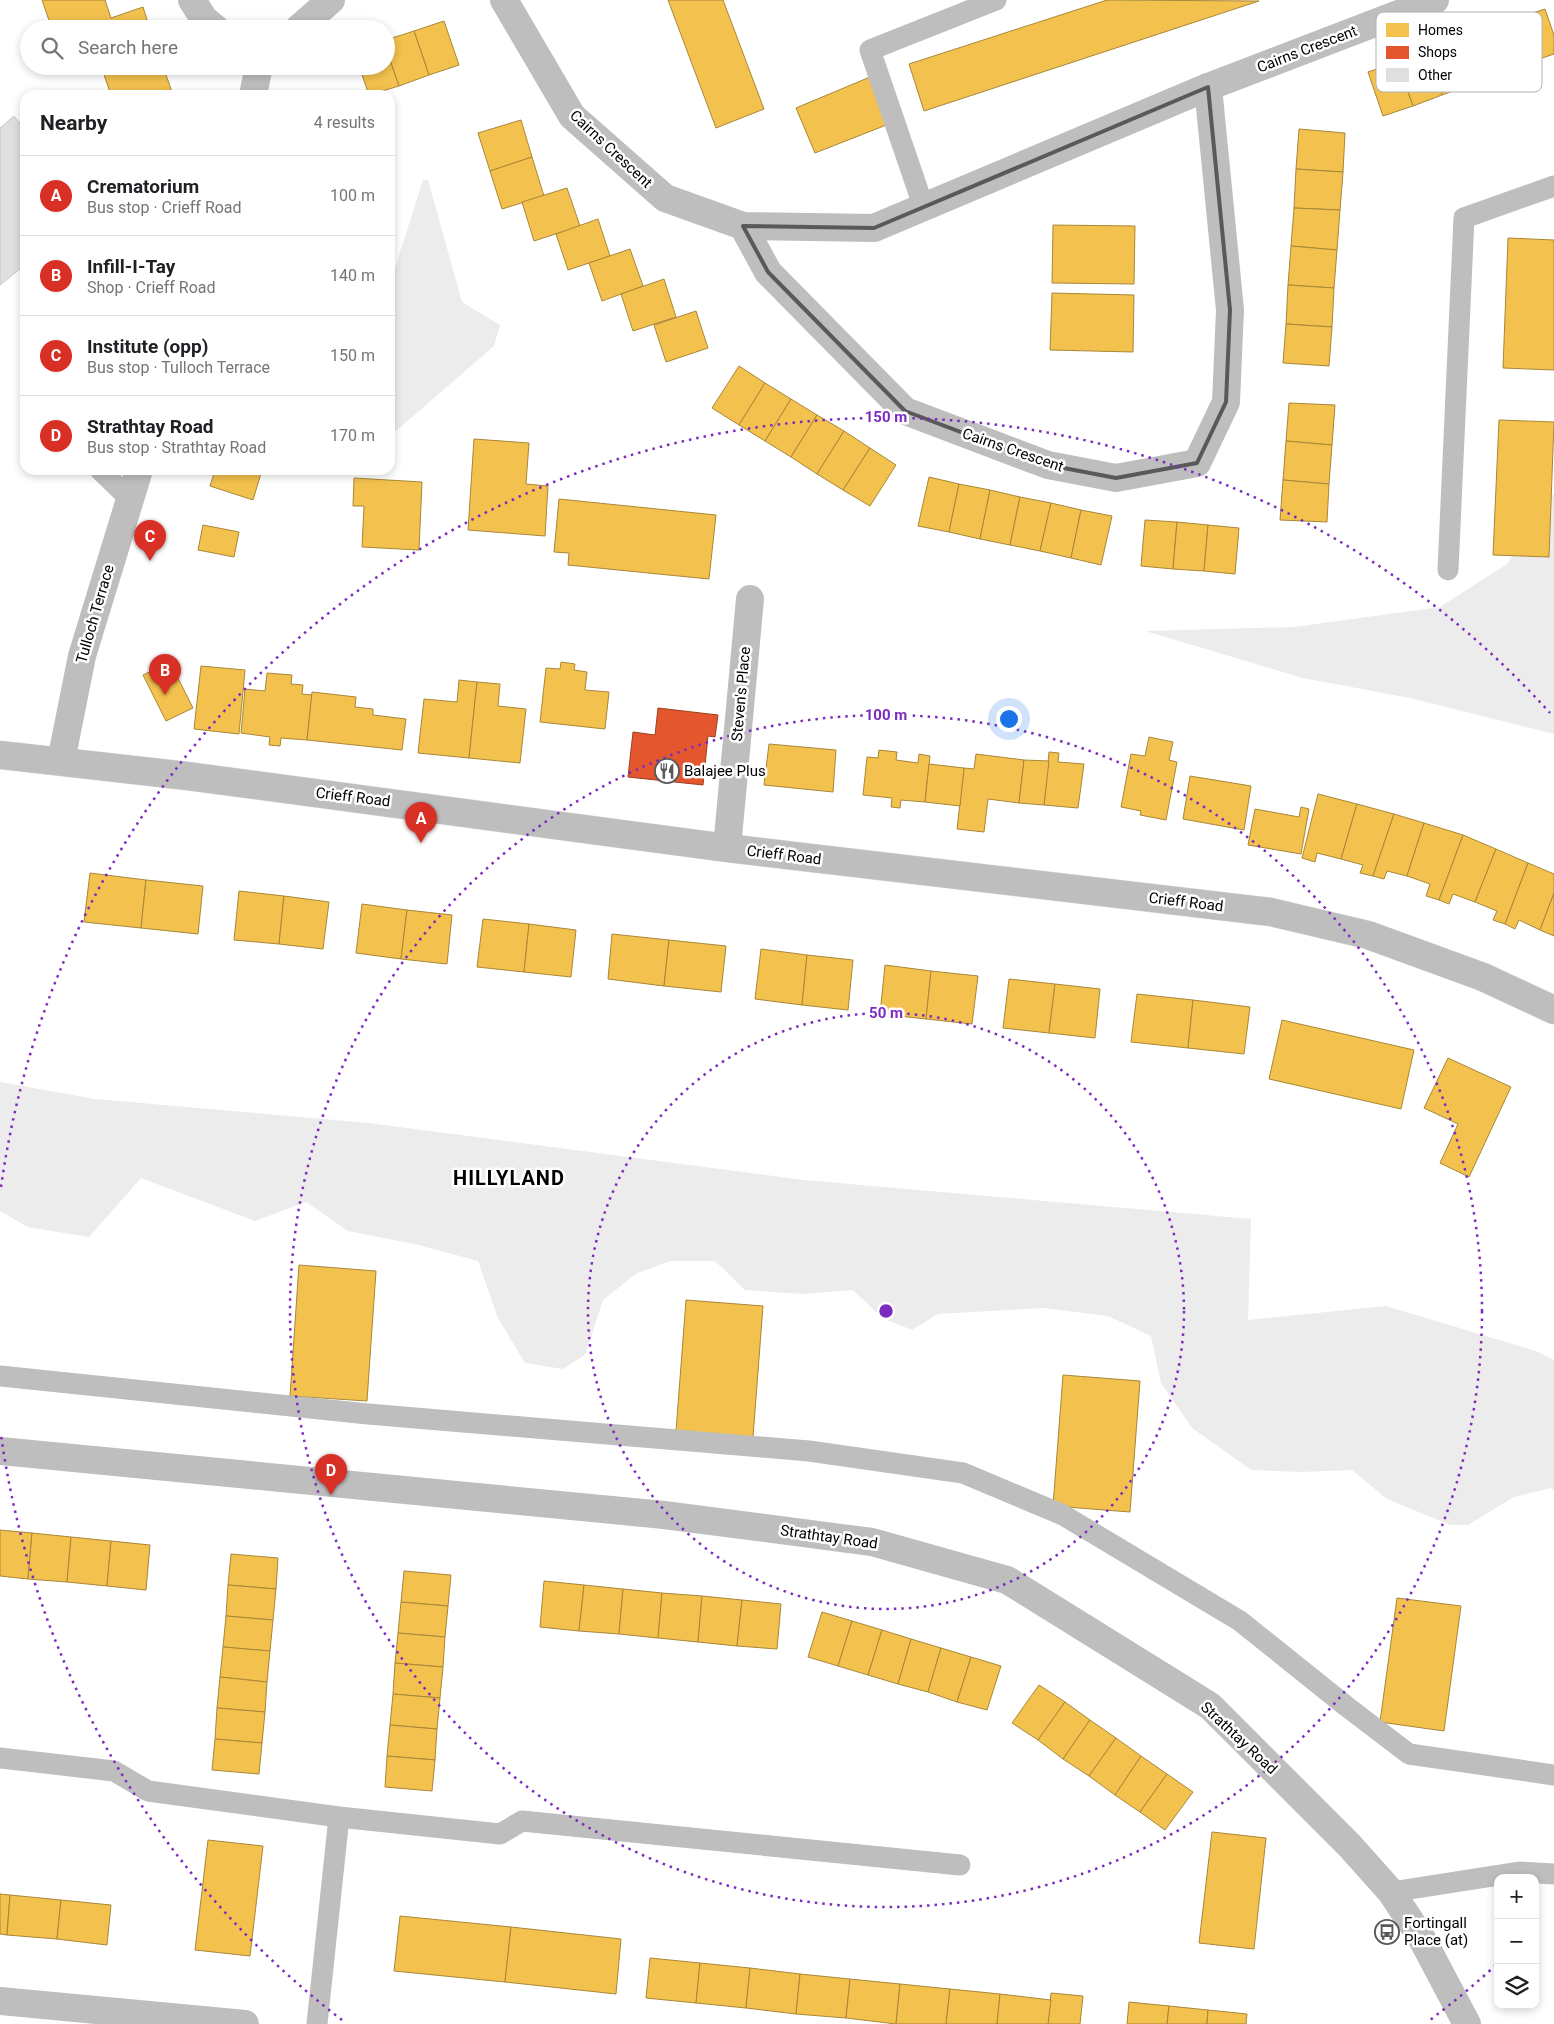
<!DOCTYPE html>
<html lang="en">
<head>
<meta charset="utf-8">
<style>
	body { margin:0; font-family:Roboto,sans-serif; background:#f6f6f6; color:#202124 }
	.controls { position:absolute; right:15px; bottom:15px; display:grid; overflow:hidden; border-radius:10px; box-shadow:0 2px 8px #0003 }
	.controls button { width:45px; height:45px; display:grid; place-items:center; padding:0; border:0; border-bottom:1px solid #e0e0e0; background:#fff; color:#202124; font:25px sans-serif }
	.you { position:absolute; left:1008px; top:718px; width:18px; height:18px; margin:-12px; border:4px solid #fff; border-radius:50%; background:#1a73e8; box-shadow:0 0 0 8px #1a73e833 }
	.badge { display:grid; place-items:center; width:32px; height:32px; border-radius:50%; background:#d93025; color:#fff; font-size:16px; font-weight:700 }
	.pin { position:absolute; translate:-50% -41px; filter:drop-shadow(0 1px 2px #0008) }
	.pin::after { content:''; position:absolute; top:26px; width:18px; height:15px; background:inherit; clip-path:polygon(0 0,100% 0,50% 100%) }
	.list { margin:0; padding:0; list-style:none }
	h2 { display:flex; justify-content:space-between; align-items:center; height:65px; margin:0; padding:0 20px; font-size:21px }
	h2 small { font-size:16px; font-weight:400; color:#757577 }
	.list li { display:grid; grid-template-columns:32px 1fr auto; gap:15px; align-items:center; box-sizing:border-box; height:80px; padding:0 20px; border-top:1px solid #e0e0e0 }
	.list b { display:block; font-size:19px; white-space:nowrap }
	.list p { margin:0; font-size:16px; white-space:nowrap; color:#757577 }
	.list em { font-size:16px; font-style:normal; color:#757577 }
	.icon { flex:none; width:28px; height:28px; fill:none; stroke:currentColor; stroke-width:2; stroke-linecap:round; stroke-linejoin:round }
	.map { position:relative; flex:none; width:1554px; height:2024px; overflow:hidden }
	.search { position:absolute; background:#fff; box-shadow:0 2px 8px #0003; left:20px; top:20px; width:375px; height:55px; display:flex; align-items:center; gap:12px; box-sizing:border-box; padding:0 18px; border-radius:28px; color:#757577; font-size:19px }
	.panel { position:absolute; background:#fff; box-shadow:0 2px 8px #0003; left:20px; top:90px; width:375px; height:385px; border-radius:15px }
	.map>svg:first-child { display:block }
</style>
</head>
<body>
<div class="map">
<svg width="1554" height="2024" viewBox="0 0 1554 2024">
	<rect width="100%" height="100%" fill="#fff"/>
	<g fill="#ececec">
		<polygon points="423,180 428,180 462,302 500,325 494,346 390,436 390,284"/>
		<polygon points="1554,493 1554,734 1410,698 1303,678 1145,631 1294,627 1440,607 1507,564"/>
		<polygon points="0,1082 95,1099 369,1123 804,1180 1251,1219 1248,1320 1386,1306 1536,1351 1554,1360 1554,1490 1551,1488 1514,1497 1468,1525 1450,1525 1387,1499 1352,1470 1301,1472 1251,1470 1192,1428 1161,1383 1151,1336 1108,1316 1043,1308 938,1314 912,1330 882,1318 853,1290 802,1294 745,1290 715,1261 671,1261 637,1273 603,1300 585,1355 563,1369 525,1363 498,1318 478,1261 419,1245 348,1231 306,1202 255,1221 141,1178 89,1237 28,1227 0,1211"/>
	</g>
	<g fill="#f2c14e" stroke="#a98737">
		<polygon points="42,0 105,0 111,18 143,7 150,29 52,29"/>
		<polygon points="668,0 723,0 764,109 716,128"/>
		<polygon points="1107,0 1259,1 924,111 909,64"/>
		<polygon points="1545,9 1554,35 1554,54 1531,62 1515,19"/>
		<polygon points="444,21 459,65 429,75 414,31"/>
		<polygon points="414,31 429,75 399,86 386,49 386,40"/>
		<polygon points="1456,41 1472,84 1442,95 1427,51"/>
		<polygon points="386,49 399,86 369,95 359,66 386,66"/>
		<polygon points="1427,51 1442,95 1413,106 1397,62"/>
		<polygon points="1397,62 1413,106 1383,116 1368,72"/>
		<polygon points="101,66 163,66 173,95 111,95"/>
		<polygon points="870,77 889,124 815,153 796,108"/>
		<polygon points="521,120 532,157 490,171 478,133"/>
		<polygon points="1299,129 1345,133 1343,172 1296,169"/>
		<polygon points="532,157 544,196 502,209 490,171"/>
		<polygon points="1296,169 1343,172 1340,210 1294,208"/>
		<polygon points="567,188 580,226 534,241 522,202"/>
		<polygon points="1294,208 1340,210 1337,250 1291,246"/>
		<polygon points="598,219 610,256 568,270 556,234"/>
		<polygon points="1053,225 1135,226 1134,284 1052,283"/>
		<polygon points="1508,238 1554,240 1554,370 1503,368"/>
		<polygon points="1291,246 1337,250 1334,288 1288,285"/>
		<polygon points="630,249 643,286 602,301 589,263"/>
		<polygon points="664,279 676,317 633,331 621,294"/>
		<polygon points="1288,285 1334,288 1332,327 1286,324"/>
		<polygon points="1052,293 1134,295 1133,352 1050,350"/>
		<polygon points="696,311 708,348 666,362 654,325"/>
		<polygon points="1286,324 1332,327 1329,366 1283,363"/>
		<polygon points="739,366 765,383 739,425 712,408"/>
		<polygon points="765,383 791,399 765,441 739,425"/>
		<polygon points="791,399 817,415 791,457 765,441"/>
		<polygon points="1289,403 1335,405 1332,445 1286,441"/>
		<polygon points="817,415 844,431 817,474 791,457"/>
		<polygon points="1499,420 1554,422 1549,557 1493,555"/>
		<polygon points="844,431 870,448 843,490 817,474"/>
		<polygon points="474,439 529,443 526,484 548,486 545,536 468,530"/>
		<polygon points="1286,441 1332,445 1329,484 1283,480"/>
		<polygon points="870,448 896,465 870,506 843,490"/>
		<polygon points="215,470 262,470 253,500 210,486"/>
		<polygon points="929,477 959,484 949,532 918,526"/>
		<polygon points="354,478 422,482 419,550 362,547 364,506 353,506"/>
		<polygon points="1283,480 1329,484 1327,522 1280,520"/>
		<polygon points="959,484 990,490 980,539 949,532"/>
		<polygon points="990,490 1020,497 1010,545 980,539"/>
		<polygon points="1020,497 1051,503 1040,551 1010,545"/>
		<polygon points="559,499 716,515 709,579 568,565 569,553 554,552"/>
		<polygon points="1051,503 1081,510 1071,558 1040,551"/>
		<polygon points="1081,510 1112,516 1101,565 1071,558"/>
		<polygon points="1145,520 1177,522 1173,569 1141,566"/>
		<polygon points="1177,522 1208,525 1204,571 1173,569"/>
		<polygon points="203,525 239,532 234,557 198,550"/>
		<polygon points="1208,525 1239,528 1235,574 1204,571"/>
		<polygon points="170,662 193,708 166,721 143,675"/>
		<polygon points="561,662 575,664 574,670 587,672 585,690 609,692 605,729 540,722 546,668 560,669"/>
		<polygon points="201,666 245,670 239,734 194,729"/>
		<polygon points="267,673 292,675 291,684 303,685 302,694 312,695 307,740 281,738 280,746 269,745 270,737 241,733 245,689 265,691"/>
		<polygon points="459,680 477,682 469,758 418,753 424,699 457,702"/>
		<polygon points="477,682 500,684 498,706 526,709 520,763 469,758"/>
		<polygon points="312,692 356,697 355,707 373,709 373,715 406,719 402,750 307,740"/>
		<polygon points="1149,737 1173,742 1169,760 1177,762 1166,820 1140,815 1141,811 1121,807 1131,754 1145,756"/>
		<polygon points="769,744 836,750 833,792 764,785"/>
		<polygon points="879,750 897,752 896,760 918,763 919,754 930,756 925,802 901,800 900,808 891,807 892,798 863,795 867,757 878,758"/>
		<polygon points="1049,752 1059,753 1058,762 1084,764 1078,808 1044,805"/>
		<polygon points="976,754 1024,760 1019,803 988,799 984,832 957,829 964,768 974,769"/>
		<polygon points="1024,760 1049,761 1044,805 1019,803"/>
		<polygon points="929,764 964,768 960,806 925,802"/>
		<polygon points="1190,776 1251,786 1244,830 1183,819"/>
		<polygon points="1318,794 1357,804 1341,859 1317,853 1315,862 1302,858"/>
		<polygon points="1357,804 1394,814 1373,876 1360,873 1363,865 1341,859"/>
		<polygon points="1301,807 1309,809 1301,854 1248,845 1255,809 1299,817"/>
		<polygon points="1394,814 1424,823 1407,876 1387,871 1384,879 1373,876"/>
		<polygon points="1424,823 1463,835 1439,900 1426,896 1430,884 1407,876"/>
		<polygon points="1463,835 1496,849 1475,902 1453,894 1449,904 1439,900"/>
		<polygon points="1496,849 1528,863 1505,924 1493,920 1497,911 1475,902"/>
		<polygon points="1528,863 1554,874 1554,893 1540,930 1519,920 1515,929 1505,924"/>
		<polygon points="90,873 146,880 141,928 84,922"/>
		<polygon points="146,880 203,886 198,934 141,928"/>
		<polygon points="239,891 284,896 279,944 234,940"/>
		<polygon points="1554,893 1554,936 1540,930"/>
		<polygon points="284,896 329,902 323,949 279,944"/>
		<polygon points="362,904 407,910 401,959 356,953"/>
		<polygon points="407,910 452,915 447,964 401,959"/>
		<polygon points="483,919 529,924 524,972 477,967"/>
		<polygon points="529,924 576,930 571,977 524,972"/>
		<polygon points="612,934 669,940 664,986 608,979"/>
		<polygon points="669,940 726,946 721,992 664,986"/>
		<polygon points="761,949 807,955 802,1005 755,999"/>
		<polygon points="807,955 853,960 848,1010 802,1005"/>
		<polygon points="885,965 931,971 926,1019 880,1014"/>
		<polygon points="931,971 978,976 972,1024 926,1019"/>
		<polygon points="1009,979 1055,984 1049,1033 1003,1028"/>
		<polygon points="1055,984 1100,989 1095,1038 1049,1033"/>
		<polygon points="1137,994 1193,1000 1188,1048 1131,1042"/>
		<polygon points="1193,1000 1250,1007 1244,1054 1188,1048"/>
		<polygon points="1282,1020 1414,1050 1401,1109 1269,1079"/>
		<polygon points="1448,1058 1511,1087 1469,1177 1440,1163 1458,1124 1424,1108"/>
		<polygon points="299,1265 376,1271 367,1401 290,1396"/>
		<polygon points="686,1300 763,1306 753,1437 676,1431"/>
		<polygon points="1063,1375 1140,1381 1130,1512 1053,1506"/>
		<polygon points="0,1530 32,1533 28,1579 0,1576"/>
		<polygon points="32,1533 71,1537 67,1582 28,1579"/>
		<polygon points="71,1537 111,1541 107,1586 67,1582"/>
		<polygon points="111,1541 150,1545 146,1590 107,1586"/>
		<polygon points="231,1554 278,1558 276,1589 228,1585"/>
		<polygon points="404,1571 451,1575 448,1606 401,1602"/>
		<polygon points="544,1581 584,1585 579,1631 540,1627"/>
		<polygon points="228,1585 276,1589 273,1620 226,1616"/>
		<polygon points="584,1585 623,1589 619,1634 579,1631"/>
		<polygon points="623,1589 662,1593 658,1638 619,1634"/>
		<polygon points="662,1593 702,1596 698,1642 658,1638"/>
		<polygon points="702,1596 742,1600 737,1646 698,1642"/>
		<polygon points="1397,1598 1461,1606 1444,1731 1380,1722"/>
		<polygon points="742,1600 781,1604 777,1649 737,1646"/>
		<polygon points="401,1602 448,1606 445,1637 398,1633"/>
		<polygon points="822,1612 852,1621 838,1666 808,1657"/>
		<polygon points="226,1616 273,1620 270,1651 223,1647"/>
		<polygon points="852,1621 882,1630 868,1675 838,1666"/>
		<polygon points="882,1630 911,1639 898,1684 868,1675"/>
		<polygon points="398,1633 445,1637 443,1667 395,1663"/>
		<polygon points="911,1639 941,1648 928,1692 898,1684"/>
		<polygon points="223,1647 270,1651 267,1682 220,1677"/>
		<polygon points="941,1648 971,1657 957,1702 928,1692"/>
		<polygon points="971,1657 1001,1666 987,1710 957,1702"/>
		<polygon points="395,1663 443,1667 440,1698 393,1694"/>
		<polygon points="220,1677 267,1682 265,1712 217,1708"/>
		<polygon points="1039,1685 1065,1702 1038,1740 1012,1723"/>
		<polygon points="393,1694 440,1698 437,1729 390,1725"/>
		<polygon points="1065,1702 1090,1720 1063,1759 1038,1740"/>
		<polygon points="217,1708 265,1712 262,1743 215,1739"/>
		<polygon points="1090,1720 1116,1738 1089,1776 1063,1759"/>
		<polygon points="390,1725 437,1729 435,1760 387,1756"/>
		<polygon points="1116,1738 1141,1756 1115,1795 1089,1776"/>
		<polygon points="215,1739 262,1743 259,1774 212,1770"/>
		<polygon points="387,1756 435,1760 432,1791 385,1787"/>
		<polygon points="1141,1756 1167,1774 1140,1812 1115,1795"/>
		<polygon points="1167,1774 1193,1792 1165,1830 1140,1812"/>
		<polygon points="1212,1832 1266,1838 1254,1949 1199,1943"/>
		<polygon points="208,1840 263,1846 250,1956 195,1950"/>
		<polygon points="0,1894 10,1895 7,1935 0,1934"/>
		<polygon points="10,1895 61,1900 57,1939 7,1935"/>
		<polygon points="61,1900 111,1905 107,1945 57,1939"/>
		<polygon points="400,1916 511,1927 505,1982 394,1971"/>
		<polygon points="511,1927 621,1939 616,1994 505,1982"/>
		<polygon points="650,1958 700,1963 696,2003 646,1998"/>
		<polygon points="700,1963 750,1968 746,2008 696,2003"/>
		<polygon points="750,1968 800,1974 796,2014 746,2008"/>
		<polygon points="800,1974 850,1979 846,2018 796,2014"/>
		<polygon points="850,1979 900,1984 896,2024 846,2018"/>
		<polygon points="900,1984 950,1989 946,2024 896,2024"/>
		<polygon points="950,1989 1000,1994 997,2024 946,2024"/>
		<polygon points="1051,1993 1083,1996 1080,2024 1048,2024"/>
		<polygon points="1000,1994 1051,2000 1048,2024 997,2024"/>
		<polygon points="1129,2002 1169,2006 1167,2024 1127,2024"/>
		<polygon points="1169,2006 1208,2010 1207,2024 1167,2024"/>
		<polygon points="1208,2010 1247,2014 1246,2024 1207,2024"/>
	</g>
	<polygon fill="#e4572e" stroke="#a03d20" points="658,708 718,715 715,737 708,736 703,785 628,777 633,732 655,735"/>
	<polygon fill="#dfdfdf" stroke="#c7c7c7" points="14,116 25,130 25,265 0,285 0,128"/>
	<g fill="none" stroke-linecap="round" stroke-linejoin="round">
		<defs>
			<polyline id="primary" points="0,755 187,776 727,848 1271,912 1368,935 1483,977 1554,1010"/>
		</defs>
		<use href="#primary" stroke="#dbdbdb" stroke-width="29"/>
		<g stroke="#bebebe" stroke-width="21">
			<polyline points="924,208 870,50 996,0"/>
			<polyline points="100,470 130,499"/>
			<polyline points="1448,570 1464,218 1554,186"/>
			<polyline points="0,1376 368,1414 809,1451 963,1473 1063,1515 1240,1621 1346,1706 1409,1754 1554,1775"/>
			<polyline points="0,1758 114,1771 148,1791 339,1817 500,1834 522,1821 960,1865"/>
			<polyline points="1391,1892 1519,1872 1554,1874"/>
			<polyline points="317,2024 339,1817"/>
		</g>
		<g stroke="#bebebe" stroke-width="28">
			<polyline points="192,0 204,19 216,29"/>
			<polyline points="504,0 572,116 665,198 743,226 874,228 1208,87 1435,0"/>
			<polyline points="298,29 331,0"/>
			<polyline points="253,95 259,66"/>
			<polyline points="743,226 768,272 905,411 1048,465 1116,478 1197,463 1226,402 1230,310 1208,87"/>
			<polyline points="61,761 82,656 139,470"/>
			<polyline points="727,848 750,599"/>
			<polyline points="0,1451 664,1515 872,1542 1007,1580 1210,1706 1350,1846 1391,1892 1421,1937 1467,2024"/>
			<polyline points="0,2001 245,2024"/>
		</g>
		<use href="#primary" stroke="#bebebe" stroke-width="28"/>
	</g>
	<path fill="none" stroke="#595959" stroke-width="4" stroke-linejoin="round" d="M 1208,87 L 1230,310 L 1226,402 L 1197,463 L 1116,478 L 1048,465 L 905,411 L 768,272 L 743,226 L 874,228 Z"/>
	<g fill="none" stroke="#7b2cbf" stroke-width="2.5" stroke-dasharray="2.5 5">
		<circle cx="886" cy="1311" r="298"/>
		<circle cx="886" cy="1311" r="596"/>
		<path d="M1496 1965A894 894 0 0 1 1430 2020M342 2020A894 894 0 0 1 1 1435M1 1187A894 894 0 0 1 1550 713"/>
	</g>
	<defs>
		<symbol id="restaurant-ring" viewBox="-11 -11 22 22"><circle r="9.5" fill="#fff" stroke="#595959" stroke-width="1.5"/><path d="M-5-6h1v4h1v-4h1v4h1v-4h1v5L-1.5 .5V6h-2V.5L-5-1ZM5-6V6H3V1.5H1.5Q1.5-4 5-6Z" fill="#595959"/></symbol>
		<symbol id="bus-ring" viewBox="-11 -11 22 22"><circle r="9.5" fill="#fff" stroke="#595959" stroke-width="1.5"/><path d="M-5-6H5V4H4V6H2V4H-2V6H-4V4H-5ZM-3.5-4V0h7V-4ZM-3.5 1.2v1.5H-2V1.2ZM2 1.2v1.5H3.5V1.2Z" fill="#595959"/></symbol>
	</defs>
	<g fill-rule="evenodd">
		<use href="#restaurant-ring" x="653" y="757" width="28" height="28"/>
		<use href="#bus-ring" x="1373" y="1918" width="28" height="28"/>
	</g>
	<g text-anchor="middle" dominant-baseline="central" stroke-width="5" stroke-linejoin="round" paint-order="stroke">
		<g font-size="15" fill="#000" stroke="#fff">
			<text transform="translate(1307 49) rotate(-21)">Cairns Crescent</text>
			<text transform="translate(611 149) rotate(43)">Cairns Crescent</text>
			<text transform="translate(1013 450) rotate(19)">Cairns Crescent</text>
			<text transform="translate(95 614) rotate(-74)">Tulloch Terrace</text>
			<text transform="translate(741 694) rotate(-85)">Steven's Place</text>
			<text transform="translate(353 797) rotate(7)">Crieff Road</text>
			<text transform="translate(784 855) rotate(7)">Crieff Road</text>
			<text transform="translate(1186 902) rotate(7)">Crieff Road</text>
			<text transform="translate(829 1537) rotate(8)">Strathtay Road</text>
			<text transform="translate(1239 1738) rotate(43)">Strathtay Road</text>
		</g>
		<g font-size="15" fill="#000" stroke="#fff" text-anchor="start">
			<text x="684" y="771">Balajee Plus</text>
			<text x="1404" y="1923">Fortingall<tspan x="1404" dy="17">Place (at)</tspan></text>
		</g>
		<g font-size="20" font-weight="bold" letter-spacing="1" fill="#000" stroke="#fff">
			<text x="509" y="1178">HILLYLAND</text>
		</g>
	</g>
	<rect x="1376" y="12" width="166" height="80" rx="8" fill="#fff" stroke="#b2b2b2" stroke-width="1"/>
	<rect x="1386" y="23" width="23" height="14" fill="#f2c14e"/>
	<rect x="1386" y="46" width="23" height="13" fill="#e4572e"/>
	<rect x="1386" y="68" width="23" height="14" fill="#dfdfdf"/>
	<g font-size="14" fill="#000">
		<text x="1418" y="35">Homes</text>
		<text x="1418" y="57">Shops</text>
		<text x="1418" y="80">Other</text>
	</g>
	<circle cx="886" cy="1311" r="8" fill="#7b2cbf" stroke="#fff" stroke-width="2.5"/>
	<g font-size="15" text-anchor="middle" font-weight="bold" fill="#7b2cbf" stroke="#fff" stroke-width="5" stroke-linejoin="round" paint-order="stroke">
		<text x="886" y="422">150 m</text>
		<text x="886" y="720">100 m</text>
		<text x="886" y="1018">50 m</text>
	</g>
</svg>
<div class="controls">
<button>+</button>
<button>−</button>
<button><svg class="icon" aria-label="layers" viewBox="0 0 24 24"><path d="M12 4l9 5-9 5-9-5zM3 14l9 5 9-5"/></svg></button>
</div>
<div class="you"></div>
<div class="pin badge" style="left:421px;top:843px">A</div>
<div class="pin badge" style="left:165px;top:695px">B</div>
<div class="pin badge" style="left:150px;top:561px">C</div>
<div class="pin badge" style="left:331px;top:1495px">D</div>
<div class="search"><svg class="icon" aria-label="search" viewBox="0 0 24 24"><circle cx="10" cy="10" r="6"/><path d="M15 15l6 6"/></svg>Search here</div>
<section class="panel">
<h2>Nearby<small>4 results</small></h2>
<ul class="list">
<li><span class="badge">A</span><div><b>Crematorium</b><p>Bus stop · Crieff Road</p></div><em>100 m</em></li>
<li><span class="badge">B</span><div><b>Infill-I-Tay</b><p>Shop · Crieff Road</p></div><em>140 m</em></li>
<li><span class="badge">C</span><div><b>Institute (opp)</b><p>Bus stop · Tulloch Terrace</p></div><em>150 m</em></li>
<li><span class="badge">D</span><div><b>Strathtay Road</b><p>Bus stop · Strathtay Road</p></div><em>170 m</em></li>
</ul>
</section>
</div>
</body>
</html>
